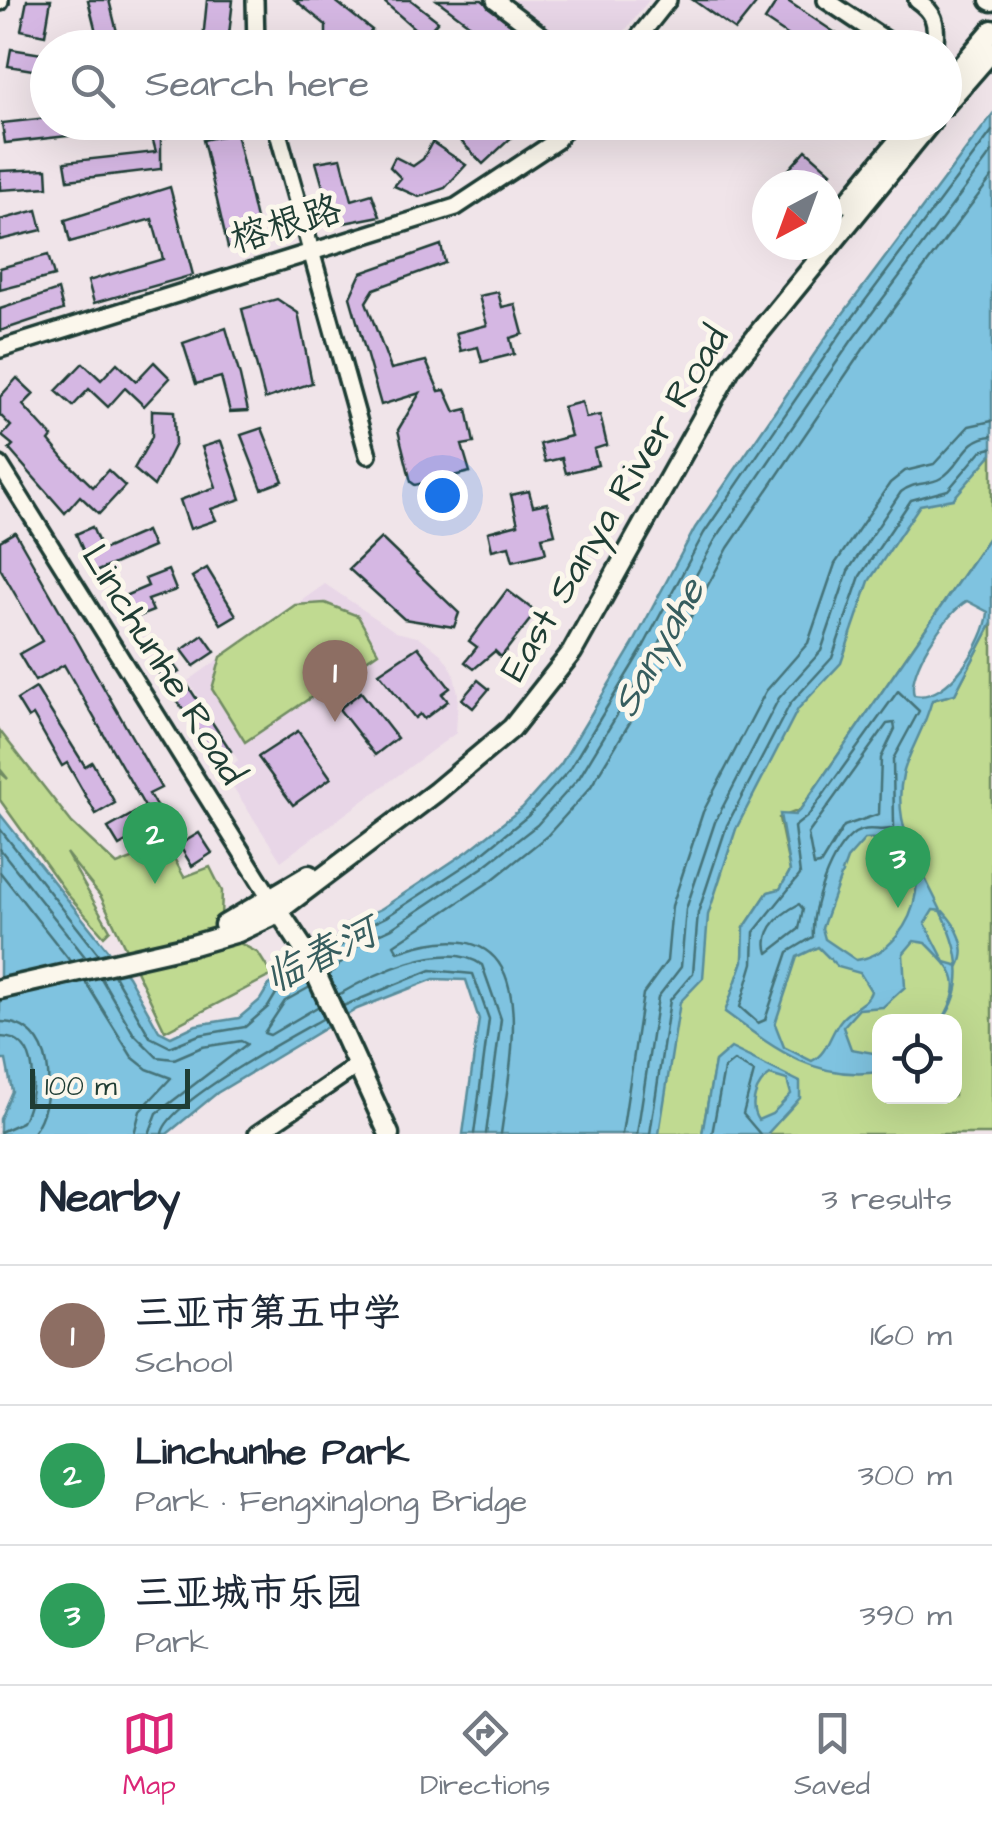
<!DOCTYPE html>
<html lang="en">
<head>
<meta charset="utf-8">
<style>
	body { margin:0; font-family:"Architects Daughter","LXGW WenKai TC",sans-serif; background:#f2f2f3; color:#1f2937 }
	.controls { position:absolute; right:30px; bottom:30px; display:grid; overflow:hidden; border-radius:20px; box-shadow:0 10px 40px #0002 }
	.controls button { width:90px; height:90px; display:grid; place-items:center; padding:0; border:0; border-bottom:2px solid #e0e1e3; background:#fff; color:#1f2937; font:50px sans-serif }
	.compass { position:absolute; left:752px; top:170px; width:90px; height:90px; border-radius:50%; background:#fff; box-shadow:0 10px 40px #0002; rotate:221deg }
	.scale { position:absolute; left:30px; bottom:25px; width:160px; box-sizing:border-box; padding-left:10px; border:5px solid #1f3d34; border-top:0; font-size:28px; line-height:35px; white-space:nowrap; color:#1f3d34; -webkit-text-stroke:8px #fbf7ec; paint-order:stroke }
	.you { position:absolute; left:442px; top:495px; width:35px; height:35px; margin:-25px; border:8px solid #fff; border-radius:50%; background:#1a73e8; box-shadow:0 0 0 15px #1a73e833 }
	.badge { display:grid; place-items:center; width:65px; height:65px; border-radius:50%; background:#db2777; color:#fff; font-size:32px; font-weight:700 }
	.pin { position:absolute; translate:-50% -82px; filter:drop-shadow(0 2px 5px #0008) }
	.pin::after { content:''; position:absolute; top:52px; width:35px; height:30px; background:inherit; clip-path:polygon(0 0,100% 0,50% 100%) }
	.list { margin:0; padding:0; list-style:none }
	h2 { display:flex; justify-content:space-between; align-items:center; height:130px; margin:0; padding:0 40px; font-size:42px }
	h2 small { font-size:32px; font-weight:400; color:#747a83 }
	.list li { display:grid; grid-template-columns:65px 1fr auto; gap:30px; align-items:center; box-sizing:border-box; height:140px; padding:0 40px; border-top:2px solid #e0e1e3 }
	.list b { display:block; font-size:38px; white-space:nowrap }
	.list p { margin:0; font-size:32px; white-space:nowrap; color:#747a83 }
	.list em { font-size:32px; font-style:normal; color:#747a83 }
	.icon { flex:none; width:55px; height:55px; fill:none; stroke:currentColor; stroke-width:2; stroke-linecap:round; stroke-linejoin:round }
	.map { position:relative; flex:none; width:992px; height:1134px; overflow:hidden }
	.search { position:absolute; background:#fff; box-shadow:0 10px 40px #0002; left:30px; right:30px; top:30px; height:110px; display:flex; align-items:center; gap:25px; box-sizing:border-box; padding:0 35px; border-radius:55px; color:#747a83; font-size:38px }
	.sheet { height:550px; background:#fff }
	nav { display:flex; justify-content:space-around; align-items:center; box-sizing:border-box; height:140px; border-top:2px solid #e0e1e3; background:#fff; font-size:28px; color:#747a83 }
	nav a { display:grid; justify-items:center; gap:5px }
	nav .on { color:#db2777 }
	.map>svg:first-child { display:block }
</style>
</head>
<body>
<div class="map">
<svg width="992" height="1134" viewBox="0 0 992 1134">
	<rect width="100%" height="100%" fill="#f0e4e9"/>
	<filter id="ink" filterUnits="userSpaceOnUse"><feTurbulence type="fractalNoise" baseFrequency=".01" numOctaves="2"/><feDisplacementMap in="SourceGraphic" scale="20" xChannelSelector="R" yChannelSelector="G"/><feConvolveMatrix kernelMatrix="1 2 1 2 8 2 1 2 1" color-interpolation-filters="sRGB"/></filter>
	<g filter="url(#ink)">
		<g fill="#e8d6e7">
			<polygon points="511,0 649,0 612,47 574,48"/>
			<polygon points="325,584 396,632 421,638 442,655 453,671 458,694 456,733 281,861 224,773 238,760 188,681"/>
		</g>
		<g fill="#c0da91" stroke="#708c62" stroke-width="2.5" fill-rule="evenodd">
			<path d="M 992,451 L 992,533 L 800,810 L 779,818 L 790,871 L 780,889 L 768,892 L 744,928 L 743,961 L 726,1012 L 759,1036 L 773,973 L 903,769 L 932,700 L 955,694 L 992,623 L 992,1134 L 734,1134 L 715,1063 L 702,1134 L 647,1134 L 701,907 L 730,824 L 855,593 L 915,502 ZM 880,1022 L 954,1022 L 954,1096 L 880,1096 Z"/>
			<polygon points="325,603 358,616 378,652 245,742 212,689 221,657 295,605"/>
			<polygon points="0,731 72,823 117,865 167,845 184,877 210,867 222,891 220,944 232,939 258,953 272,975 165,1031 101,897 66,853 110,930 104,936 68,895 0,800 0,772 8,779 0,769"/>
		</g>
		<g fill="#7fc3e0" stroke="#598d9b" stroke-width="2.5" fill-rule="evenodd">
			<polygon points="992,115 992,454 953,499 920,505 869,581 841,663 798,709 736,829 708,915 703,978 680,1002 659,1134 463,1134 479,1019 466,980 434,979 357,1009 217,1093 167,1134 0,1134 0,1119 12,1091 6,1060 0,1060 0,814 128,976 159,1031 171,1037 196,1025 239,1018 260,1000 269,985 328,949 346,925 381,909 468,851 522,808 561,764 632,646 695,528 833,327"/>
			<path d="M 992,533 L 992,623 L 955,694 L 932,700 C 920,746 893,765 902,818 C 914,886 992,954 942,1021 C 964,982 957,974 926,943 L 914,941 L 903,954 L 905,987 L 883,1007 L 859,1009 L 843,1027 L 851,1049 L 879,1054 L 879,1072 C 815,1081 775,1049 725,1012 L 743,961 L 744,928 L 768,892 L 780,889 L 790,871 L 780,814 L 795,815 L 800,810 ZM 967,601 L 988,612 C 986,641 948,703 914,695 C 906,672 946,613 967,601 ZM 865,839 C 946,833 922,951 856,960 L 825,939 L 822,928 L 847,859 ZM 933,910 L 943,911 C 957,926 969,947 959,966 L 945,962 L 925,923 ZM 818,947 L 838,967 L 860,973 L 871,991 C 868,1004 850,1008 841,1020 C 830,1033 828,1053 812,1061 L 784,1047 L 775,1024 L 797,957 Z"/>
			<path d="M 731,1048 L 800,1082 L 800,1098 L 767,1134 L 702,1134 L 715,1062 ZM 770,1075 L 787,1080 L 791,1094 L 772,1114 L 758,1120 C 748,1106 756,1084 770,1075 Z"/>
		</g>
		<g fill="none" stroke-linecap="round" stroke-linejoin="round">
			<g stroke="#457379" stroke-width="2.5">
				<path d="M 898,691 L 919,711 L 893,759 L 894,828 C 882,833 868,825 855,833 C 830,850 811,908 813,937 L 788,952 L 765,1020 L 758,1023 L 740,1007 L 753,963 L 754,932 L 800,875 L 794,827 L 808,816 Z"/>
				<polygon points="894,723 895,729 881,758 879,814 844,826 820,865 814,866 808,834 887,724"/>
				<polyline points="0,829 99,955"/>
				<polyline points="0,849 86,958"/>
				<polyline points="0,872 70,961"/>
				<path d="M 799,904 L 803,909 L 799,929 L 768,953 C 761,930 780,914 799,904 Z"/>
				<polyline points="324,964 353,933 386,917 475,859 529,815 569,770 641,651 704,533 841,333 992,131"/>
				<polyline points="114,975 150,1037 170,1047 199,1035 245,1027 268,1007 277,992 304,976"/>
				<polyline points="329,975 361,942 392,928 482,868 537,825 579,778 652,657 715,540 852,340 992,152"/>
				<polyline points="101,978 133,1033 157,1057 174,1059 202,1047 241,1041 247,1044 157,1113 149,1134"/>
				<polyline points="85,981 132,1057 147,1069 171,1078 140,1111 134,1134"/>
				<polyline points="310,987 285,1001 264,1033 270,1035 319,1006"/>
				<path d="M 338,995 C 372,975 445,938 482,965 L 501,1019 L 486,1134"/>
				<polyline points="343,1006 431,970 473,974 489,1019 474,1134"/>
				<path d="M 0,1022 C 57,1022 58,1100 32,1134"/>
				<path d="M 0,1037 C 43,1037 36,1097 22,1122 L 0,1132"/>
				<path d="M 162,1134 C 165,1104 294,1035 324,1018"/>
				<path d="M 501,1134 C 513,1045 547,901 398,952 L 394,945 L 492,880 L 547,836 L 590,788 L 665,665 L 728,548 L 864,348 L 992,177"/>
				<polyline points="622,1134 643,994 667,961 672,906 703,812 766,691 808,643 835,564 890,483 905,471 934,464 969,426 992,421"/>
				<path d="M 637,1134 L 658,997 L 681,967 L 686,909 L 715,822 L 779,698 L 821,651 L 848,571 L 901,492 C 914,481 928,486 941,478 C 962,466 964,438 992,436"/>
				<polyline points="650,1134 670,1000 693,973 698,913 727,825 790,704 832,658 860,576 911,500 948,490 981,451 992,448"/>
				<polyline points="712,1134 724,1069 734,1061 754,1072 743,1114 760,1134"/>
			</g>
		</g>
		<g fill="#d5b7e3" stroke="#1f3d34" stroke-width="2.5">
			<polygon points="27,0 51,0 45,35 21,30"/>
			<polygon points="88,0 109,0 121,48 100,48"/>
			<polygon points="207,0 233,0 228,43 203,40"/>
			<polygon points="295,0 334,0 372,30 358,48 319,48 326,39 326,25"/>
			<polygon points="382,0 411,0 438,21 424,37"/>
			<polygon points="437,0 482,0 539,48 501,48"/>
			<polygon points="693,0 759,0 735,30"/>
			<polygon points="778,0 786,0 858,48 807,48 765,20"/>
			<polygon points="11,49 42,54 39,71 8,66"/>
			<polygon points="48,118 48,122 138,122 139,128 5,143 2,123"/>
			<polygon points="148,122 162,122 166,137 161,138 161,169 68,180 65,162 156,152"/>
			<polygon points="478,122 499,122 512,137 483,164 460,140"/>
			<polygon points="236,133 261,241 228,248 203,140"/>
			<polygon points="432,142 466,165 445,188 419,197 394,186 401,178 390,167 395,157 413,166 423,159"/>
			<polygon points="806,150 831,172 819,185 795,185 784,175"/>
			<polygon points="341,158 352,200 372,194 380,216 344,223 341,216 332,219 316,162"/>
			<polygon points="47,169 48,187 0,190 0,171"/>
			<polygon points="170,187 193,275 94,303 88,281 163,259 152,219 70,242 65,220"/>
			<polygon points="37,210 42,230 0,240 0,220"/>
			<polygon points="441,245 445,263 374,289 366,302 391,369 426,361 439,391 445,390 455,412 467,409 474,443 462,445 470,472 415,485 411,482 398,430 420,393 381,405 350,297 361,273"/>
			<polygon points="48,255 54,276 0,290 0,268"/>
			<polygon points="58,290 63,310 0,331 0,309"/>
			<polygon points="498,292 502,307 515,304 523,334 510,338 514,354 482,362 478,347 461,351 456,333 487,325 479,296"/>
			<polygon points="277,299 298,313 312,383 265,399 242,309"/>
			<polygon points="226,328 240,376 248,411 230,412 221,377 196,384 183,343"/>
			<polygon points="154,362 170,378 144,406 125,388 108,407 89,389 73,406 56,391 83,363 101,380 117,363 136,381"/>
			<polygon points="17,378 34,394 23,405 52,437 49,441 65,460 93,487 108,470 125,486 99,514 80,496 65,513 9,449 13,445 2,436 11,426 0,415 0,397"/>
			<polygon points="582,402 586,418 600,415 607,445 594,449 598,465 566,473 562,458 545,462 540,444 571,436 563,407"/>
			<polygon points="152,410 174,411 175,444 154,486 134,469 152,437"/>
			<polygon points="262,428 283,481 262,489 241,435"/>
			<polygon points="221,441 241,499 211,509 216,520 190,529 180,500 216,487 202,447"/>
			<polygon points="529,491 533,506 547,503 555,534 542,537 546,553 513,561 509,546 492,550 488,532 518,524 511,495"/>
			<polygon points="92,527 102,550 146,531 153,547 93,573 76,534"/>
			<polygon points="15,532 161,788 149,794 164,820 119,846 108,828 145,807 64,665 35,681 19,654 42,641 0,568 0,541"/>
			<polygon points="381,538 459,613 454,627 404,619 349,569"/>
			<polygon points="207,568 236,615 221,624 192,577"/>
			<polygon points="168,570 176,590 148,600 153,611 130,620 120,598 148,586 145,579"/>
			<polygon points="507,590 536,612 501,657 495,651 474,669 465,662 477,647 469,641"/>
			<polygon points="203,635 215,652 194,666 182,650"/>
			<polygon points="418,647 450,688 442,694 448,701 424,719 420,714 415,718 379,673"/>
			<polygon points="168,657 179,672 163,681 154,665"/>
			<polygon points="478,680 489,689 473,708 462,699"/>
			<polygon points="188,686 231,751 217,760 174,696"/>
			<polygon points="36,688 85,766 92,762 115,803 96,814 67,763 62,766 33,715 28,718 17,700"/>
			<polygon points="361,692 397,738 375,755 339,709"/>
			<polygon points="298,731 331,778 293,805 258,757"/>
			<polygon points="199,833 212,853 192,866 179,845"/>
		</g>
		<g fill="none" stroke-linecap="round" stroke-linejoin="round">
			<defs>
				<g id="minor">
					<polyline points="255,0 256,48"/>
					<polyline points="495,0 558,48"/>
					<polyline points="826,0 898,48"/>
					<path d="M 917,0 C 934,12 937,22 935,43 L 929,48"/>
					<polyline points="0,2 0,0"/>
					<polyline points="630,48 668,0"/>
					<polyline points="275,122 368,455"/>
					<polyline points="0,349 456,207 556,141 570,122"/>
					<polyline points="0,465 271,899"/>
					<polyline points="257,1134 352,1069"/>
				</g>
				<g id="major">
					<polyline points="990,0 992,1"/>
					<polyline points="944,86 992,30"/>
					<polyline points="944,106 992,51"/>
					<polyline points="847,203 914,122"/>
					<polyline points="274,904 307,954 389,1134"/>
					<polyline points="224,925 309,875"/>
					<polyline points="0,989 193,945 238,932 270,917 436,792 512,728 572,652 731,367 931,122"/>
				</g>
			</defs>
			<use href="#minor" stroke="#1f3d34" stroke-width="22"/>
			<use href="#major" stroke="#1f3d34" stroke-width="25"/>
			<use href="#minor" stroke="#fbf7ec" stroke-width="15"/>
			<use href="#major" stroke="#fbf7ec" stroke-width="18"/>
		</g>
	</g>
	<g text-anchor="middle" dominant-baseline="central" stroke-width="10" stroke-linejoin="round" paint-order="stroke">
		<g font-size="38" fill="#1f3d34" stroke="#fbf7ec">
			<text transform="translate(286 225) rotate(-17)">榕根路</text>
			<text transform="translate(615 504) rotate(-59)">East Sanya River Road</text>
			<text transform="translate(163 665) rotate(58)">Linchunhe Road</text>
		</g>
		<g font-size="40" font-style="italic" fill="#375e5f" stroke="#fbf7ec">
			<text transform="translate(659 648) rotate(-61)">Sanyahe</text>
			<text transform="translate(321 956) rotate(-26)">临春河</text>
		</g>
	</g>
</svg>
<div class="controls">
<button><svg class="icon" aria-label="locate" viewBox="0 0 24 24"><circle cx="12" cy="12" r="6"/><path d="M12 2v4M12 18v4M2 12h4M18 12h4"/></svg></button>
</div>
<svg class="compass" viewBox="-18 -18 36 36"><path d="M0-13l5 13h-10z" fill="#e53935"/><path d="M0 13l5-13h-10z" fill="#747a83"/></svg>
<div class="scale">100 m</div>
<div class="you"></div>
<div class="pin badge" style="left:335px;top:722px;background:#8d6e63">1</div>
<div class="pin badge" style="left:155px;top:884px;background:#2e9e5b">2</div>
<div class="pin badge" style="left:898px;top:908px;background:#2e9e5b">3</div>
<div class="search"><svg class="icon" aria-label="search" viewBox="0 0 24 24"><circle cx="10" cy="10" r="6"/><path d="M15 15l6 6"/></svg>Search here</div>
</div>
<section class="sheet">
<h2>Nearby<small>3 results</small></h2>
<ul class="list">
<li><span class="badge" style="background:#8d6e63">1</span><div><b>三亚市第五中学</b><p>School</p></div><em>160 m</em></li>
<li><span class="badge" style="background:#2e9e5b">2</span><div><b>Linchunhe Park</b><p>Park · Fengxinglong Bridge</p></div><em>300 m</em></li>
<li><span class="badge" style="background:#2e9e5b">3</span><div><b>三亚城市乐园</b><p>Park</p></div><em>390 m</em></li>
</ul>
</section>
<nav>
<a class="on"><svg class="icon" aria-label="map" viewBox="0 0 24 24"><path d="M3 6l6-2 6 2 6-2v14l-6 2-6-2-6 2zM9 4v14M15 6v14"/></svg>Map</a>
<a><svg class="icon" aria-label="directions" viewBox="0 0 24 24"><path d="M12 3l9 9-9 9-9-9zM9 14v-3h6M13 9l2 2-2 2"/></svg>Directions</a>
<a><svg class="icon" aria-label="saved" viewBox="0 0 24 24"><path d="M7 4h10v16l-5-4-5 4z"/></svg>Saved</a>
</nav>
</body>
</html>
